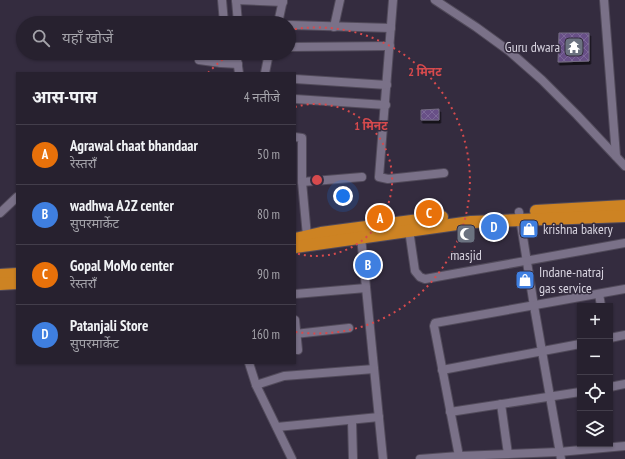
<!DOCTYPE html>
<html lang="hi">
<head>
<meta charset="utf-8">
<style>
	body { margin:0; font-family:"PT Sans Narrow","Noto Sans Devanagari",sans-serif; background:#2f2937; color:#f1f3f6 }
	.controls { position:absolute; right:12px; bottom:12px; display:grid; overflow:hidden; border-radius:0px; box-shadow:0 1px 3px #0004 }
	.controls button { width:36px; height:36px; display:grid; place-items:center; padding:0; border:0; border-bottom:1px solid #433e4b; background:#27212f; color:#f1f3f6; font:20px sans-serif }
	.you { position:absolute; left:343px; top:196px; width:14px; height:14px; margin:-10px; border:3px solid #fff; border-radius:50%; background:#1a73e8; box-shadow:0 0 0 6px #1a73e833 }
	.badge { display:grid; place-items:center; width:26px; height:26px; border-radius:50%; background:#75c0f6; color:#fff; font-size:13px; font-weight:700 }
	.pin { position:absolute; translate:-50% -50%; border:2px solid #fff; box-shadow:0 1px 4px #0006 }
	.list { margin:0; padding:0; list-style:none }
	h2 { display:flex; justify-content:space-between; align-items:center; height:52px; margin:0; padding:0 16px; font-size:17px }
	h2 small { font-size:13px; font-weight:400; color:#a4a3aa }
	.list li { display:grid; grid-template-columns:26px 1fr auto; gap:12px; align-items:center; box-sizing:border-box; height:60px; padding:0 16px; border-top:1px solid #433e4b }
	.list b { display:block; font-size:15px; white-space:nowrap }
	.list p { margin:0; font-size:13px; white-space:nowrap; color:#a4a3aa }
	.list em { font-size:13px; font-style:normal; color:#a4a3aa }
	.icon { flex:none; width:22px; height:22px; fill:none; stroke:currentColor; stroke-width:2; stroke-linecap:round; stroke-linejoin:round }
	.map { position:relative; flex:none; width:625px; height:459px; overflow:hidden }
	.search { position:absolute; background:#27212f; box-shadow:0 1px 3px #0004; left:16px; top:16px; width:280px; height:44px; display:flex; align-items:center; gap:10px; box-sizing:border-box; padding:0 14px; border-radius:22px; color:#a4a3aa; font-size:15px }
	.panel { position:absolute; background:#27212f; box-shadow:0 1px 3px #0004; left:16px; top:72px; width:280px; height:292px; border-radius:0px }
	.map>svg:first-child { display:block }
</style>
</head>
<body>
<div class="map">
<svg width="625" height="459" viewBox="0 0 625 459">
	<defs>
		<pattern id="building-cross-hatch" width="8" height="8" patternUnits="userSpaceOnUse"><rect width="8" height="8" fill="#674f87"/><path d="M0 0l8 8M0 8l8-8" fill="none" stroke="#7c6798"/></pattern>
		<filter id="shadow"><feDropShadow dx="1.5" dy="3" stdDeviation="0" flood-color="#0009"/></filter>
	</defs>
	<rect width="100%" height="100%" fill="#342c3f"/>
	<g fill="url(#building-cross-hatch)" stroke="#756d83" filter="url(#shadow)">
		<polygon points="559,33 589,33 589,61 558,62"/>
		<polygon points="439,109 439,120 421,120 421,110"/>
	</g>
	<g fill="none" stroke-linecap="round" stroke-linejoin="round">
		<defs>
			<g id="minor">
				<polyline points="222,0 224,23"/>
				<polyline points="236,0 283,2"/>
				<polyline points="236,0 238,23"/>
				<polyline points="393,0 379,177 388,179 444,173"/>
				<polyline points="435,0 476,27 509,51 542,80 577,115 625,166"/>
				<polyline points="604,0 616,156"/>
				<polyline points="278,23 283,0"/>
				<polyline points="289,25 391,28"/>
				<polyline points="334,27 340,0"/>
				<polyline points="289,47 390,46"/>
				<polyline points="236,53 239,73"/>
				<polyline points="199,60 221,63 223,53"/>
				<polyline points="221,63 238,64"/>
				<polyline points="265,73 269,53"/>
				<polyline points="295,79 387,85"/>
				<polyline points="295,99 386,105"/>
				<polyline points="295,137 302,138 302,182 307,236"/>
				<polyline points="302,182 362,177"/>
				<polyline points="519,212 534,306 561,459"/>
				<polyline points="0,213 17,197"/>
				<polyline points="409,230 415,271 420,277 425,279 625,243"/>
				<polyline points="361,237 383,459"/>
				<polyline points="295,294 366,288"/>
				<polyline points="599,294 601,306"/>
				<polyline points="295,320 298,350"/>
				<polyline points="295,334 349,328"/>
				<polyline points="610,338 625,335"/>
				<polyline points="249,363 256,385 292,459"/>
				<polyline points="442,370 580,344"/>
				<polyline points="256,385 284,376 374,369"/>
				<polyline points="610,387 625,384"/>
				<polyline points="501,404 508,454"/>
				<polyline points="450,412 580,392"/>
				<polyline points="352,421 353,459"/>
				<polyline points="277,427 379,417"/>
				<polyline points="459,456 434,326 435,323 625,289"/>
				<polyline points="420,459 459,456 559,452 625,446"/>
			</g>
			<g id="highway">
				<polyline points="536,211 625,206"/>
				<polyline points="295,239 321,233 442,217"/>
				<polyline points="295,247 471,222 625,216"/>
				<polyline points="0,275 17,274"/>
				<polyline points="0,284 17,283"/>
			</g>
		</defs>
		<use href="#minor" stroke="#514a5a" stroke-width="10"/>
		<use href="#highway" stroke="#514a5a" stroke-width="14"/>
		<use href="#minor" stroke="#7a7188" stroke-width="8"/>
		<use href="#highway" stroke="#cd8323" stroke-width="12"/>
	</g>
	<g fill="none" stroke="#d64a4d" stroke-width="2" stroke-dasharray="2 4">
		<path d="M295 107A76 76 0 1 1 295 253"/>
		<path d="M208 73A153 153 0 0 1 231 53M289 30A153 153 0 1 1 296 332"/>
	</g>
	<defs>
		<symbol id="temple-square" viewBox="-11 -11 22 22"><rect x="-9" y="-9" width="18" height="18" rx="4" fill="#6b7280" stroke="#342c3f"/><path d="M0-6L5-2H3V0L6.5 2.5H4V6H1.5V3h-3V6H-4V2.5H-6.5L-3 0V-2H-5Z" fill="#fff"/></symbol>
		<symbol id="shop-square" viewBox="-11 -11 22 22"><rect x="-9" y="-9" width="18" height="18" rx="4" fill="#3f7fe0" stroke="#342c3f"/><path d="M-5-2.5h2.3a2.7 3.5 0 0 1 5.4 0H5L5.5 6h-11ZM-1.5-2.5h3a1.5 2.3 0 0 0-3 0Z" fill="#fff"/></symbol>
		<symbol id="mosque-square" viewBox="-11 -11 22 22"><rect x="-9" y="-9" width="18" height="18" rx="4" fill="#6b7280" stroke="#342c3f"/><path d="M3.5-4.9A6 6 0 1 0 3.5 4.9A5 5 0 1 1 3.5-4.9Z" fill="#fff"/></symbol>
	</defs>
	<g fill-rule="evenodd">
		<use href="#temple-square" x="563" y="36" width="22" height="22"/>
		<use href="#shop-square" x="518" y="218" width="22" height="22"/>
		<use href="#mosque-square" x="455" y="223" width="22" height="22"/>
		<use href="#shop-square" x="514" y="269" width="22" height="22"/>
	</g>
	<g text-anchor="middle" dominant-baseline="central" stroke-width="3" stroke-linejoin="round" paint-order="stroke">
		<g font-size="14" fill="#d8d4e0" stroke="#342c3f" text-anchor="start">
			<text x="560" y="47" text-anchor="end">Guru dwara</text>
			<text x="543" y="229">krishna bakery</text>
			<text x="466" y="255" text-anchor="middle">masjid</text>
			<text x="539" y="272">Indane-natraj<tspan x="539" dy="16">gas service</tspan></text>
		</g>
	</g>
	<circle cx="317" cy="180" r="6" fill="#d64a4d" stroke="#342c3f" stroke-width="2"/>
	<g font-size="12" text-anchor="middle" font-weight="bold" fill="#d64a4d" stroke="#342c3f" stroke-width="3" stroke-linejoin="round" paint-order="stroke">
		<text x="425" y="76">2 मिनट</text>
		<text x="371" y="130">1 मिनट</text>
	</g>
</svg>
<div class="controls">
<button>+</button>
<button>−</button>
<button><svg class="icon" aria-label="locate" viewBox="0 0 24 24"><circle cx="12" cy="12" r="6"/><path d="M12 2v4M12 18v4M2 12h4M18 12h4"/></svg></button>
<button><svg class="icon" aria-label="layers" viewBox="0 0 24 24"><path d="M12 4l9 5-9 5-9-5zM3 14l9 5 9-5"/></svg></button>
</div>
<div class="you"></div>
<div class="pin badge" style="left:380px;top:218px;background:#e8710a">A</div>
<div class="pin badge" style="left:368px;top:265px;background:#3f7fe0">B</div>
<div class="pin badge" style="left:429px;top:213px;background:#e8710a">C</div>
<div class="pin badge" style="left:494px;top:227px;background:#3f7fe0">D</div>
<div class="search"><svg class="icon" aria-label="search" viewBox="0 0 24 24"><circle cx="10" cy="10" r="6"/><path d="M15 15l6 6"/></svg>यहाँ खोजें</div>
<section class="panel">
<h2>आस-पास<small>4 नतीजे</small></h2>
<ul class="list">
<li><span class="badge" style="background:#e8710a">A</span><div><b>Agrawal chaat bhandaar</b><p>रेस्तराँ</p></div><em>50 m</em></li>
<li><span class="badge" style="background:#3f7fe0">B</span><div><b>wadhwa A2Z center</b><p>सुपरमार्केट</p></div><em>80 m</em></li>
<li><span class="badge" style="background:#e8710a">C</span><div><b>Gopal MoMo center</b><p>रेस्तराँ</p></div><em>90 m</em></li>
<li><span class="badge" style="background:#3f7fe0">D</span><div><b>Patanjali Store</b><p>सुपरमार्केट</p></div><em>160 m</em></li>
</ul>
</section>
</div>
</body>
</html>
